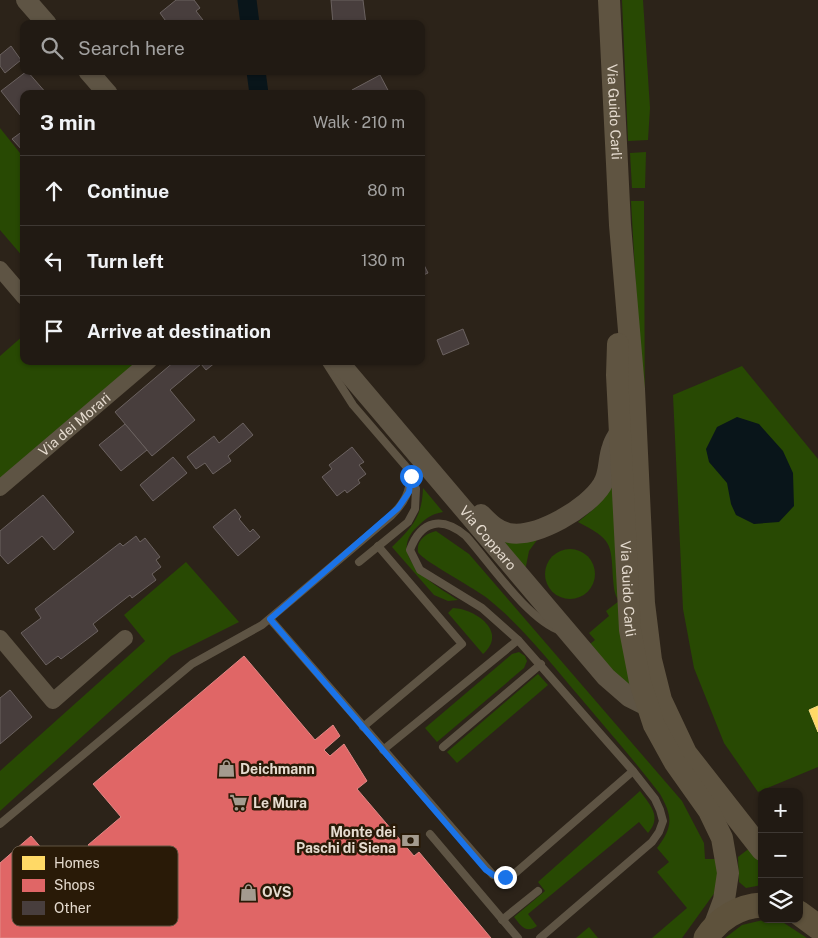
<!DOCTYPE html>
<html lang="en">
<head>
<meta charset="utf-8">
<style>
	body { margin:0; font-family:"Public Sans",sans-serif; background:#29231c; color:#f1f3f6 }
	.controls { position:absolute; right:15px; bottom:15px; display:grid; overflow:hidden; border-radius:10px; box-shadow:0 1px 4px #0004 }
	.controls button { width:45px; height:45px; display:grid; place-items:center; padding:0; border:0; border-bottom:1px solid #3e3833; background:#211a13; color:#f1f3f6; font:25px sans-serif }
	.stop { position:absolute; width:15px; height:15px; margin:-11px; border:4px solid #1a73e8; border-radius:50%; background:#fff }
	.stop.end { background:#1a73e8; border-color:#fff; box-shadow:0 1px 5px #0008 }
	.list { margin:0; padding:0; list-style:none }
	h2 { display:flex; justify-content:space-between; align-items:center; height:65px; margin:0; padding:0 20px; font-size:21px }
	h2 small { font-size:16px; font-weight:400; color:#a2a1a0 }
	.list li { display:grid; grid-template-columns:32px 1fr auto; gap:15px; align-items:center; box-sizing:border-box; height:70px; padding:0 20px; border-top:1px solid #3e3833 }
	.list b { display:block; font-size:19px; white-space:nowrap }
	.list em { font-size:16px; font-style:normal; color:#a2a1a0 }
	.icon { flex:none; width:28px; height:28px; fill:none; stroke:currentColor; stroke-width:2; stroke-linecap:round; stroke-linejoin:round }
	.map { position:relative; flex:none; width:818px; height:938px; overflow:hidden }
	.search { position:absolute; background:#211a13; box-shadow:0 1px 4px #0004; left:20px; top:20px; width:405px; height:55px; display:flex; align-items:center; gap:12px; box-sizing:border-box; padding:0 18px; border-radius:10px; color:#a2a1a0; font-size:19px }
	.panel { position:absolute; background:#211a13; box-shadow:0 1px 4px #0004; left:20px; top:90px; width:405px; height:275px; border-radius:10px }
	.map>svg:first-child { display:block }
</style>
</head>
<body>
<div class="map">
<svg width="818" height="938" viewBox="0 0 818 938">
	<rect width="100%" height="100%" fill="#2c2319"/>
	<g fill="#284903">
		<polygon points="622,0 643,0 650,108 648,140 628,141"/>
		<polygon points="0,128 24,158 24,258 0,230"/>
		<polygon points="646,152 645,188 632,188 630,153"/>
		<polygon points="631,201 644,201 645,444"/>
		<polygon points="24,335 24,361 140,361 0,481 0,356"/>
		<polygon points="742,366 818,459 818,767 758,792 724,743 694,668 683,609 673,395"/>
		<path d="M 612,476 L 635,690 L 627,687 L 590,644 L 595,640 L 589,633 L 609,616 L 606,611 L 619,601 C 614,594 614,588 613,579 C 611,542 612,540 578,522 L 595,508 Z"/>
		<path d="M 423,488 L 443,512 C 431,514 425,519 417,527 C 385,557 436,586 458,600 L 448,601 L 434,595 L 392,547 C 412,527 422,518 423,488 Z"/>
		<path d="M 436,531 L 469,554 L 682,801 L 704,843 L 705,859 L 719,859 L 718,888 L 682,938 L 652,938 L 687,908 L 657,872 L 669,862 L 657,848 C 673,827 673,817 660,794 C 634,760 605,727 578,695 C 549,661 522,626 487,598 C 476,589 420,559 418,552 C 416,540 427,533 436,531 Z"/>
		<polygon points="491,532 537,540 529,551 525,571"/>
		<circle cx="570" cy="574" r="25"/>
		<polygon points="186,562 239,622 171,656 0,811 0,771 145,641 124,615"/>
		<path d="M 453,608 C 476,609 508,632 483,654 L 448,613 Z"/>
		<polygon points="519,652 525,656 527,661 524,668 437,742 425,728 512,654"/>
		<polygon points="538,674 548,685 457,763 447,752"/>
		<path d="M 640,791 C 651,806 662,817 648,833 L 639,822 L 528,914 L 537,926 C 526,934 521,926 514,917 L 545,891 L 538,882 Z"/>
		<polygon points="751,847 762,863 762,885 746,888 739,882 738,857"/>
		<polygon points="763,920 784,923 807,938 725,938 742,925"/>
		<polygon points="589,927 598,938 576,938"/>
	</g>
	<polygon fill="#09151a" points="737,417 759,424 783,451 793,473 794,506 779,522 754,524 736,515 731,504 727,483 709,462 706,449 717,427"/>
	<polygon fill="#ffd966" stroke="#f7da86" points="818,706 818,732 809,710"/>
	<polygon fill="#e06666" stroke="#e28986" points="244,656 315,740 333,725 340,736 324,750 330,756 344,744 367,781 357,789 414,856 419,852 491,938 0,938 0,863 31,836 70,881 85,869 78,861 78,853 86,848 92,850 88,845 121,817 93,784"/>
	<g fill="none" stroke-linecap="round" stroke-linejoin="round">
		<g stroke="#09151a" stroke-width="19">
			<polyline points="247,0 250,24"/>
			<polyline points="256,71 259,94"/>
		</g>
	</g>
	<g fill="#483e3d" stroke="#6b6260">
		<polygon points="176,0 194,0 200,8 196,11 206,24 168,24 160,13"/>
		<polygon points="331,0 363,0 366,24 333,24"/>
		<polygon points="11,46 21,60 5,73 0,66 0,55"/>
		<polygon points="27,71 47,94 24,94 24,114 21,116 1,91"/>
		<polygon points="380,75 390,94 354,94 352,90"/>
		<polygon points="23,131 24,132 24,152 12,139"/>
		<polygon points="421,259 428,273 421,276"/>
		<polygon points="463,329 469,344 443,355 437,340"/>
		<polygon points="175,361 216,362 206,370 201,364 170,390 195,420 152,456 115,412"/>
		<polygon points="243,423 253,435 228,456 231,461 213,474 205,463 196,469 187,457 214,436 219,443"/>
		<polygon points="125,424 147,450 121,471 99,445"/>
		<polygon points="352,447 364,462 359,465 366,474 358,480 360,483 347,493 345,490 337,496 322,477 332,469 329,465"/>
		<polygon points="173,457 187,473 153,501 140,485"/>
		<polygon points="43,495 74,532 54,550 42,536 8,564 0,555 0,531"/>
		<polygon points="235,509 241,517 239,519 250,532 253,529 260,537 238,556 213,527"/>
		<polygon points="136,536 140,542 145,538 160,557 156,560 161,567 152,574 156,580 132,598 130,595 93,624 98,631 61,659 58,656 46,665 21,633 41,618 35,609 120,543 123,546"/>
		<polygon points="10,690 32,717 0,744 0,698"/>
	</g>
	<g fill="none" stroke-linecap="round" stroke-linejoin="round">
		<g stroke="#5e5444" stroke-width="8">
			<polyline points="325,361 353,405 409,470 416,489 415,509 408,522 359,562"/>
			<polyline points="270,619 493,875 505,877 513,875 633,771"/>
			<polyline points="363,727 462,644 378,546"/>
			<polyline points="443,747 541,664"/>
			<polyline points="383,750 518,640"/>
			<path d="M 0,824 L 192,664 L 262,625 L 391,516 C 405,502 411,491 410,472"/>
			<polyline points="430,834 518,938"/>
			<polyline points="502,920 538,891"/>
			<path d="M 540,938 L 652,842 L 659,832 L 663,821 L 660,810 L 655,799 L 633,771 L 518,640 L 482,608 L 420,570 L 410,550 C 421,520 442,516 466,536 C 490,563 528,620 561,631"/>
		</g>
		<g stroke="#5e5444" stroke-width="16">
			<polyline points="0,269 24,297"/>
			<path id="s1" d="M 0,488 L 149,361"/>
			<polyline points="0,638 53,701 125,638"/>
		</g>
		<g stroke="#5e5444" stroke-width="20">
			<polyline points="26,0 47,24"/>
			<polyline points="88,71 108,94"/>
			<path id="s2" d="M 338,361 L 606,677 L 629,697 L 647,706"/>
			<path d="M 481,514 C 489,522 497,531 509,533 C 537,538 588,508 602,485 C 610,473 607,459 612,447 C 613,442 616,438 619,433"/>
		</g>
		<g stroke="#5f5441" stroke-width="22">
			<path id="s3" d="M 609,0 L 620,225 L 634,389 L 644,603 L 651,660 L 661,700 L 686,753 L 762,850"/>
			<path id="s4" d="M 618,344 L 617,375 L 630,630 L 640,682 L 654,725 L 675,763 L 709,811 L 722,838 L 728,873 L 724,900 L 714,927"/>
		</g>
		<g stroke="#5e523c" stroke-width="25">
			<polyline points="799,913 818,927"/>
			<path d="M 706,938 C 718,919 739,906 762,905"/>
		</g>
	</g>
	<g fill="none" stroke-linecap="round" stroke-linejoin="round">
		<polyline stroke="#1a73e8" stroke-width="6" points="411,476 409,492 398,508 270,619 486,870 498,878 505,877"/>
	</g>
	<defs>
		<symbol id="shop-bare" viewBox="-9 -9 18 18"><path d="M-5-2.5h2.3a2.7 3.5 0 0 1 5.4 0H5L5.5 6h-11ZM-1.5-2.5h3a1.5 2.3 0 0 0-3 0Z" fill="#a49b8f" stroke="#291a07" stroke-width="2.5" paint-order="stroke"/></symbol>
		<symbol id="supermarket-bare" viewBox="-9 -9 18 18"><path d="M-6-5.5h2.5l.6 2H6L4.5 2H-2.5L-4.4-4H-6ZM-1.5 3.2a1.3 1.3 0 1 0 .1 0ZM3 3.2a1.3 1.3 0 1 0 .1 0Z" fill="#a49b8f" stroke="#291a07" stroke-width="2.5" paint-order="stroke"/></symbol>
		<symbol id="bank-bare" viewBox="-9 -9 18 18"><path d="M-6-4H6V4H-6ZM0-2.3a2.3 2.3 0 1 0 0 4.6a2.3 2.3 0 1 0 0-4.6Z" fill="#a49b8f" stroke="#291a07" stroke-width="2.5" paint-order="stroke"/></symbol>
	</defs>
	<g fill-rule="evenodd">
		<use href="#shop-bare" x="214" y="756" width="25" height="25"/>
		<use href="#supermarket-bare" x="226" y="790" width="25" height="25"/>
		<use href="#bank-bare" x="398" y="828" width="25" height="25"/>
		<use href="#shop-bare" x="236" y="880" width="25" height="25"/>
	</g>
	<g text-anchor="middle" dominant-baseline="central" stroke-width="5" stroke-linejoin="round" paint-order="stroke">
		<g font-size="14" fill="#e5dbcf" stroke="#291a07">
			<text stroke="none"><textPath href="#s3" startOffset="112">Via Guido Carli</textPath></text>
			<text stroke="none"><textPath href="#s1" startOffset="98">Via dei Morari</textPath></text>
			<text stroke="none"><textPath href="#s2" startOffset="232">Via Copparo</textPath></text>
			<text stroke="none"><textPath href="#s4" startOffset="245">Via Guido Carli</textPath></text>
		</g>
		<g font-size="14" font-weight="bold" fill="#e5dbcf" stroke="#291a07" text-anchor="start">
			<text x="240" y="769">Deichmann</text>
			<text x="253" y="803">Le Mura</text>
			<text x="396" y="832" text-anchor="end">Monte dei<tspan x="396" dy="16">Paschi di Siena</tspan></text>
			<text x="262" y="892">OVS</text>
		</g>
	</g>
	<rect x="12" y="846" width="166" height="80" rx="8" fill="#291a07" stroke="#615443" stroke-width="1"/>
	<rect x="22" y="856" width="23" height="14" fill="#ffd966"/>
	<rect x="22" y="879" width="23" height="13" fill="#e06666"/>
	<rect x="22" y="901" width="23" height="14" fill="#483e3d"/>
	<g font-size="14" fill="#e5dbcf">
		<text x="54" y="868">Homes</text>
		<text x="54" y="890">Shops</text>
		<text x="54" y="913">Other</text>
	</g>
</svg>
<div class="controls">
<button>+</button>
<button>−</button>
<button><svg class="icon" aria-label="layers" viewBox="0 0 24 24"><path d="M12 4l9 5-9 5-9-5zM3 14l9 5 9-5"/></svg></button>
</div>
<div class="stop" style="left:411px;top:476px"></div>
<div class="stop end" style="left:505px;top:877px"></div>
<div class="search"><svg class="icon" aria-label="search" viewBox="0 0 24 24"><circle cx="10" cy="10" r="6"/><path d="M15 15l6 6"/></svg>Search here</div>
<section class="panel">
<h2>3 min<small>Walk · 210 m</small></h2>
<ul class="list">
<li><svg class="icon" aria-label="ahead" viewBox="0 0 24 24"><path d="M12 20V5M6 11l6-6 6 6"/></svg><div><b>Continue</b></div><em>80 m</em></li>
<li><svg class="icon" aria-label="left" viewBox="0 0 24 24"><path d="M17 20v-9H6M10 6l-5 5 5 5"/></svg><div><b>Turn left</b></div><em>130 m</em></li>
<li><svg class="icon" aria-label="arrive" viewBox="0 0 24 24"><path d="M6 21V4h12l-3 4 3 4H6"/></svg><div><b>Arrive at destination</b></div></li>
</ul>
</section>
</div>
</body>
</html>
